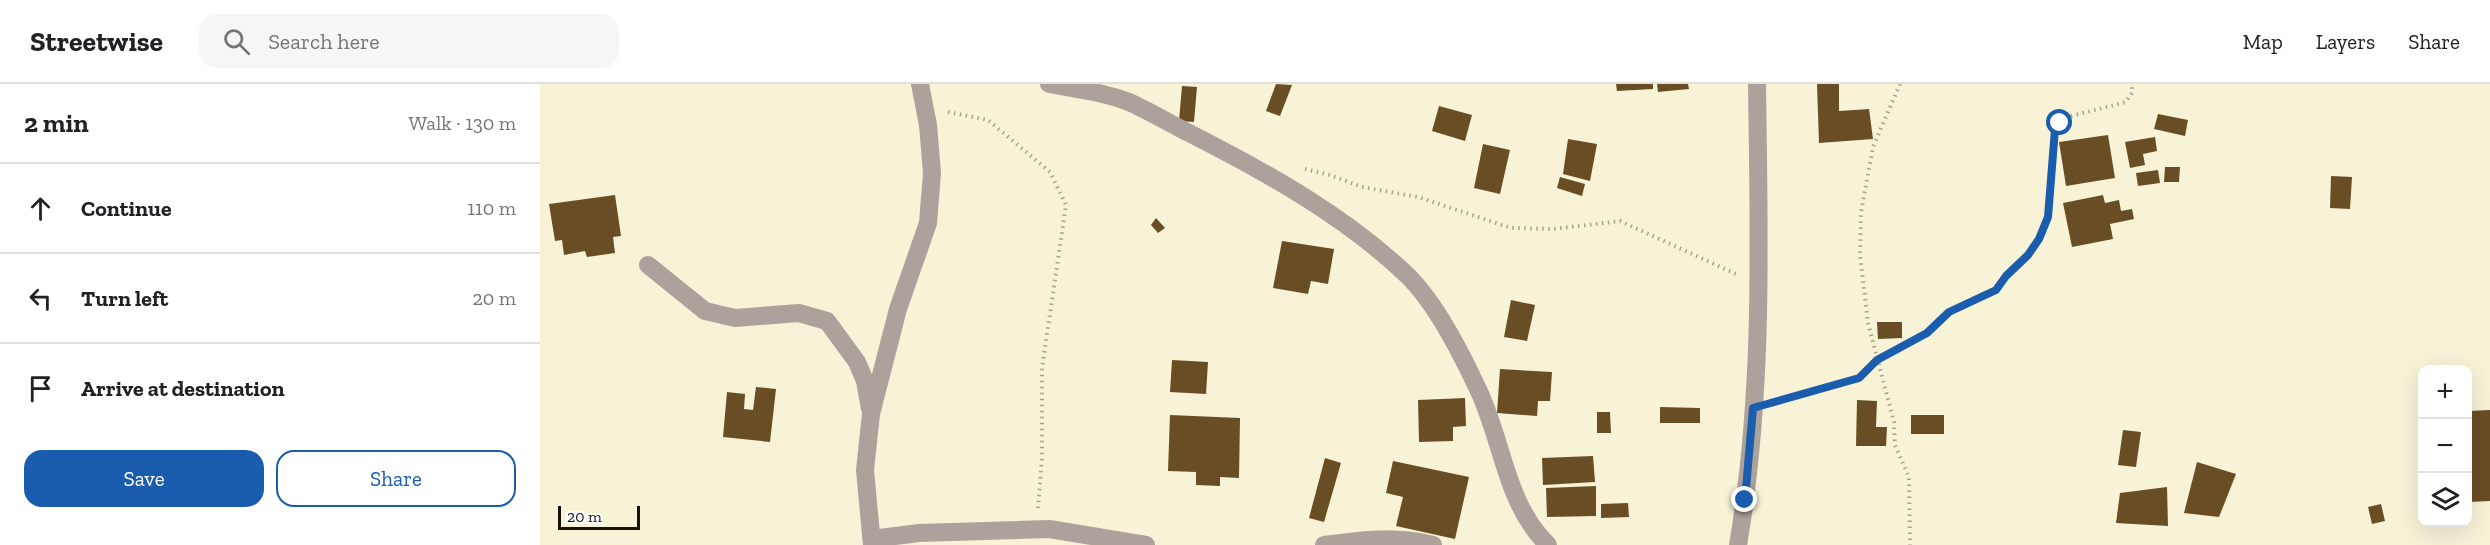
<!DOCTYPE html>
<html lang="en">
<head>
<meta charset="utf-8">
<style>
	body { margin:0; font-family:"Zilla Slab",serif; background:#f6f6f6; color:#202124 }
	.controls { position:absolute; right:18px; bottom:18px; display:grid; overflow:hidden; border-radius:12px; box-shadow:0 6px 24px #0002 }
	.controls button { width:54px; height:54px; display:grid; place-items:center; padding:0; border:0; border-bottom:2px solid #e0e0e0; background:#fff; color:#202124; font:30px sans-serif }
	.scale { position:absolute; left:18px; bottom:15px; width:82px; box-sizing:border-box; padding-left:6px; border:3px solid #141209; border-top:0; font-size:16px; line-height:21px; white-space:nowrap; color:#141209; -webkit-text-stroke:4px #fefefe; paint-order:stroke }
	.stop { position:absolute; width:18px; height:18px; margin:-14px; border:4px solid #1a5cad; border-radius:50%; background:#fff }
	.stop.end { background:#1a5cad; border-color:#fff; box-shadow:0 2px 6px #0008 }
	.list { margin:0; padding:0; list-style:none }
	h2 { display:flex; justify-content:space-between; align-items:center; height:78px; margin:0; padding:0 24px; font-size:26px }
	h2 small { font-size:20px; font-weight:400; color:#757577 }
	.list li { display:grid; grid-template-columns:39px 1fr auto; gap:18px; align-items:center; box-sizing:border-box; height:90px; padding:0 24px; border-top:2px solid #e0e0e0 }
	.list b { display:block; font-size:22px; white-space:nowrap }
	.list em { font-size:20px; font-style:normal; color:#757577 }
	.actions { display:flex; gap:12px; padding:18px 24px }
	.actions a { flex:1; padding:14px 0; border:2px solid #1a5cad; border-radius:18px; text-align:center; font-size:21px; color:#1a5cad }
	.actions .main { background:#1a5cad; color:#fff }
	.icon { flex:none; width:33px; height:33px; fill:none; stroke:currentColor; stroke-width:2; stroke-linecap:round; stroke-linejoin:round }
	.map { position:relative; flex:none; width:1950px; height:461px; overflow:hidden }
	header { display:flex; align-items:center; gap:36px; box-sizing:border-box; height:84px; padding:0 30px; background:#fff; border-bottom:2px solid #e0e0e0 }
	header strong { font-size:28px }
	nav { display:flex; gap:33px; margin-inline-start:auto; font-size:21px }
	.search { width:420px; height:54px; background:#f6f6f6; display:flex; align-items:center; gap:15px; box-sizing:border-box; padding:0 21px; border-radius:18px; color:#757577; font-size:22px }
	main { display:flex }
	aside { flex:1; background:#fff }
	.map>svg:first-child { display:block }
</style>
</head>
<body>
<header>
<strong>Streetwise</strong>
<div class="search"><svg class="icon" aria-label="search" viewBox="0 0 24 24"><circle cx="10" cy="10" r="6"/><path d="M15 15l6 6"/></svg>Search here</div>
<nav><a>Map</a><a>Layers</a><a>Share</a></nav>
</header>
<main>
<aside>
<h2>2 min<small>Walk · 130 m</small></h2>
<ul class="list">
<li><svg class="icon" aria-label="ahead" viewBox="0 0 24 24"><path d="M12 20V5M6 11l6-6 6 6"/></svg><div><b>Continue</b></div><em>110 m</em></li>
<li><svg class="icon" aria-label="left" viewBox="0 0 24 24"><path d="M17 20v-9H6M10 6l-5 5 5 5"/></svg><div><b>Turn left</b></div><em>20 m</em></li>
<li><svg class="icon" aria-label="arrive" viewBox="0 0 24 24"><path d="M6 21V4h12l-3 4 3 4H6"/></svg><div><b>Arrive at destination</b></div></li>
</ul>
<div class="actions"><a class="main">Save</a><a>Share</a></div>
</aside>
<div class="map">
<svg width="1950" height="461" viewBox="0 0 1950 461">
	<rect width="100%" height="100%" fill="#f8f2d7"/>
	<g fill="#694e25">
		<polygon points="736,0 752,1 740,32 726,27"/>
		<polygon points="1076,0 1113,0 1113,5 1077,7"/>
		<polygon points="1117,0 1148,0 1149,5 1118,8"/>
		<polygon points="1277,0 1299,0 1299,27 1329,25 1333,55 1279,59"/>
		<polygon points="642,2 657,3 654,38 639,37"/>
		<polygon points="899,22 932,31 925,57 892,47"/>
		<polygon points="1618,30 1648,36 1645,52 1614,45"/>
		<polygon points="1568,51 1575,94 1526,102 1519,58"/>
		<polygon points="1615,53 1617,67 1603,70 1605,81 1590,84 1585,58"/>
		<polygon points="1028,55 1057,60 1050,97 1023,90"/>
		<polygon points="943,60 970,66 960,110 934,104"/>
		<polygon points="1625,83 1640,83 1639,98 1624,98"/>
		<polygon points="1618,86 1620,99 1598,102 1596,89"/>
		<polygon points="1791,92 1812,93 1810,125 1790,124"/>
		<polygon points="1020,93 1045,100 1042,112 1017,104"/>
		<polygon points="75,111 81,152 73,153 75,169 47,173 45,167 24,171 22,156 15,157 9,120"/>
		<polygon points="1563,111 1565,119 1579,116 1581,127 1592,125 1594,135 1570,140 1573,155 1532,163 1523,119"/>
		<polygon points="616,134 625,144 618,149 611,141"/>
		<polygon points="742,157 794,165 788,200 771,197 768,210 733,204"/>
		<polygon points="971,216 995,221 987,257 964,253"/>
		<polygon points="1337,238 1362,238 1362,254 1338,255"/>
		<polygon points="632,276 668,278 666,310 630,308"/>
		<polygon points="960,285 1012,288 1010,317 998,317 997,332 957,329"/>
		<polygon points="216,303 236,305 230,358 183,353 187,308 205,310 204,325 213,326"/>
		<polygon points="925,314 926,342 913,343 913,357 879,358 878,316"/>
		<polygon points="1317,316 1337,317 1336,343 1347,343 1346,362 1316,362"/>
		<polygon points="1120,323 1160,324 1160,339 1120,339"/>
		<polygon points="1950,326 1950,417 1928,418 1928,327"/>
		<polygon points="1057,328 1070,328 1071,349 1057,349"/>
		<polygon points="1882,329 1882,348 1881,348 1880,330"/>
		<polygon points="630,331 700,334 699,394 680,393 680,402 656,401 656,388 628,387"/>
		<rect x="1371" y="331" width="33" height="19"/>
		<polygon points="1583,346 1601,348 1596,383 1578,381"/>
		<polygon points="1053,372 1055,398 1003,401 1002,374"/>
		<polygon points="785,374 801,379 784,438 769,434"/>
		<polygon points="853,377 929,393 915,455 856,442 863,413 846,409"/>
		<polygon points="1657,378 1696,390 1679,433 1644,429"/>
		<polygon points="1056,402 1056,432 1007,433 1006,404"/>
		<polygon points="1627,403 1628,442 1576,439 1580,409"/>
		<polygon points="1088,419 1089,433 1061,434 1061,420"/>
		<polygon points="1841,420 1845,437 1832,440 1828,423"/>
	</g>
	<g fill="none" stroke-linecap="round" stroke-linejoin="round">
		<g stroke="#a8a38e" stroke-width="4" stroke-dasharray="1.5 4.5" stroke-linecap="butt">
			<polyline points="1360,0 1333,63 1321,128 1320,171 1328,239 1354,338 1355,361 1369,393 1370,461"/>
			<polyline points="408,28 448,36 510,88 526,121 502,284 502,374 498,424"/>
			<polyline points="765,85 790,91 822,103 878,113 971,144 1013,145 1080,137 1196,190"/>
			<polyline points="1237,318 1319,294 1337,276 1387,249 1409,228 1456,206 1466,192 1488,171 1499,155 1508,133 1515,45 1527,33 1586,18 1592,9 1592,0"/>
		</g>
		<g stroke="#ada29b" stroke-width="18">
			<path d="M 509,0 C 536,5 563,8 589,18 C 609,27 629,39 649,49 C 726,88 807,133 869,193 C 896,220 920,267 936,301 C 963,354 964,418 1008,461"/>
			<polyline points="108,181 165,227 195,234 259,229 287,237 317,278 325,297 330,325"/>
			<polyline points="332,455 379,449 509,445 606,461"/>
			<polyline points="332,461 325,386 331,330 358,225 388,139 392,89 388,41 380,0"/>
			<path d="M 784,461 C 820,456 857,451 893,461"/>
			<path d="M 1198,461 C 1224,309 1219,153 1217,0"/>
		</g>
	</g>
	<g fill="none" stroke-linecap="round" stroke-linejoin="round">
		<polyline stroke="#1a5cad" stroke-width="8" points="1205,416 1213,324 1319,294 1337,276 1387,249 1409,228 1456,206 1466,192 1488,171 1499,155 1508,133 1515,45 1520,39"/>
	</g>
</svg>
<div class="controls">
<button>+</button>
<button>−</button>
<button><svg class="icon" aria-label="layers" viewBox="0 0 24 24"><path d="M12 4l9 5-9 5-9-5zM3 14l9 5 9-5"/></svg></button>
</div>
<div class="scale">20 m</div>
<div class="stop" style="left:1520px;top:39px"></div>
<div class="stop end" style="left:1205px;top:416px"></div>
</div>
</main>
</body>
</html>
